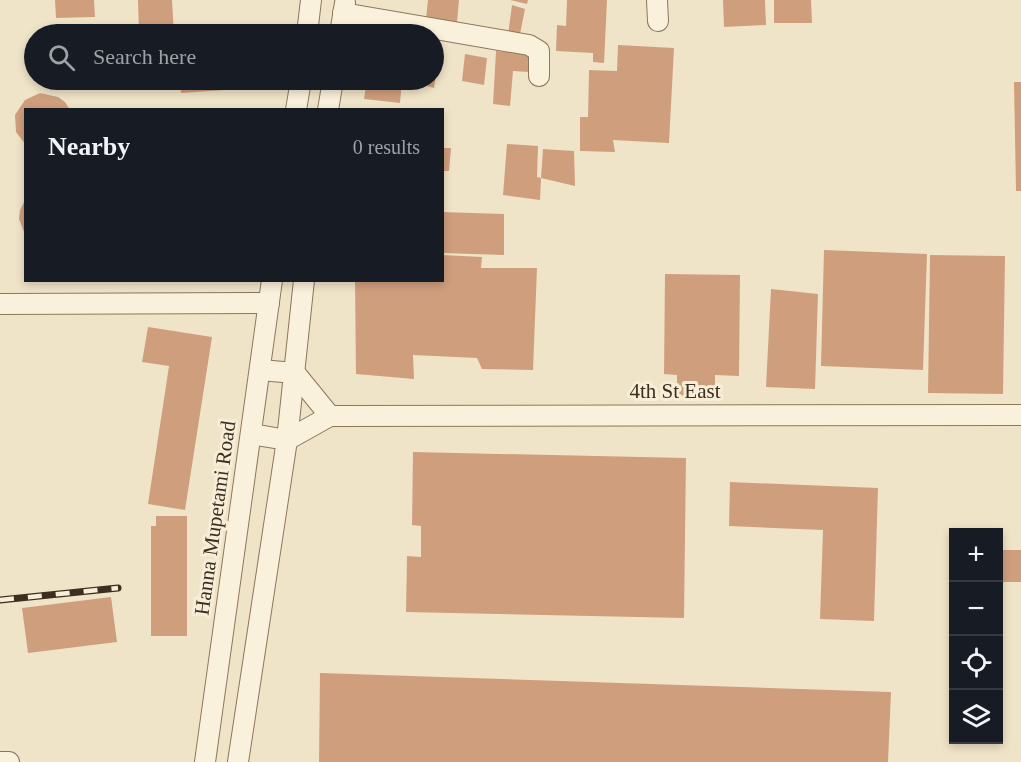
<!DOCTYPE html>
<html lang="en">
<head>
<meta charset="utf-8">
<style>
	body { margin:0; font-family:Georgia,serif; background:#242831; color:#f1f3f6 }
	.controls { position:absolute; right:18px; bottom:18px; display:grid; overflow:hidden; border-radius:0px; box-shadow:0 3px 9px #0003 }
	.controls button { width:54px; height:54px; display:grid; place-items:center; padding:0; border:0; border-bottom:2px solid #363941; background:#171b24; color:#f1f3f6; font:30px sans-serif }
	.list { margin:0; padding:0; list-style:none }
	h2 { display:flex; justify-content:space-between; align-items:center; height:78px; margin:0; padding:0 24px; font-size:26px }
	h2 small { font-size:20px; font-weight:400; color:#9ea1a6 }
	.icon { flex:none; width:33px; height:33px; fill:none; stroke:currentColor; stroke-width:2; stroke-linecap:round; stroke-linejoin:round }
	.map { position:relative; flex:none; width:1021px; height:762px; overflow:hidden }
	.search { position:absolute; background:#171b24; box-shadow:0 3px 9px #0003; left:24px; top:24px; width:420px; height:66px; display:flex; align-items:center; gap:15px; box-sizing:border-box; padding:0 21px; border-radius:33px; color:#9ea1a6; font-size:22px }
	.panel { position:absolute; background:#171b24; box-shadow:0 3px 9px #0003; left:24px; top:108px; width:420px; height:174px; border-radius:0px }
	.map>svg:first-child { display:block }
</style>
</head>
<body>
<div class="map">
<svg width="1021" height="762" viewBox="0 0 1021 762">
	<rect width="100%" height="100%" fill="#f0e4c8"/>
	<g fill="#cf9f7d">
		<polygon points="55,0 94,0 95,17 56,18"/>
		<polygon points="138,0 172,0 174,34 139,34"/>
		<polygon points="428,0 459,0 457,22 426,19"/>
		<polygon points="510,0 528,0 527,4"/>
		<polygon points="567,0 607,0 604,63 593,62 593,53 556,51 557,25 566,26"/>
		<polygon points="723,0 765,0 766,25 724,27"/>
		<polygon points="774,0 811,0 812,23 774,23"/>
		<polygon points="512,5 525,9 519,39 508,35"/>
		<polygon points="618,45 674,48 669,143 613,140 615,152 580,151 580,117 588,117 589,70 617,71"/>
		<polygon points="434,47 440,48 434,88 404,80 434,80"/>
		<polygon points="496,51 530,54 529,72 513,71 510,106 493,104"/>
		<polygon points="465,54 487,58 484,85 462,81"/>
		<polygon points="180,80 237,80 238,89 181,93"/>
		<polygon points="367,80 402,80 400,103 364,99"/>
		<polygon points="1014,82 1021,82 1021,191 1016,191"/>
		<polygon points="40,93 58,97 65,102 70,110 26,110 26,145 16,132 15,115 25,100"/>
		<polygon points="507,144 538,146 537,177 541,178 540,200 503,195"/>
		<polygon points="442,148 451,148 449,171 442,171"/>
		<polygon points="543,149 574,151 575,186 541,178"/>
		<polygon points="26,198 26,237 19,219 20,210"/>
		<polygon points="442,212 504,214 504,255 442,253"/>
		<polygon points="824,250 927,254 923,370 821,366"/>
		<polygon points="442,255 482,257 481,268 537,268 533,370 482,369 477,358 413,355 414,379 356,374 355,280 442,280"/>
		<polygon points="930,255 1005,256 1003,394 928,393"/>
		<polygon points="665,274 740,275 739,376 715,375 715,397 677,397 677,375 664,374"/>
		<polygon points="771,289 818,294 815,389 766,387"/>
		<polygon points="148,327 212,337 185,510 148,504 169,366 142,362"/>
		<polygon points="413,452 686,458 684,618 406,612 407,556 421,557 421,526 412,525"/>
		<polygon points="730,482 878,488 874,621 820,619 823,530 729,526"/>
		<polygon points="156,516 187,516 187,636 151,636 151,526 156,526"/>
		<rect x="998" y="550" width="23" height="32"/>
		<polygon points="111,597 117,642 28,653 22,608"/>
		<polygon points="320,673 891,692 888,762 319,762"/>
	</g>
	<g fill="none" stroke-linecap="round" stroke-linejoin="round">
		<defs>
			<g id="minor">
				<polyline points="657,0 658,21"/>
				<polyline points="343,13 529,45 539,51 539,76"/>
				<polyline points="307,34 311,0"/>
				<polyline points="340,34 345,3"/>
				<polyline points="296,110 301,80"/>
				<polyline points="328,110 333,80"/>
				<polyline points="0,304 269,303"/>
				<polyline points="260,370 295,373 330,416"/>
				<polyline points="251,434 287,440 330,416 1021,415"/>
				<polyline points="0,762 9,762"/>
				<polyline points="205,762 272,280"/>
				<polyline points="238,762 287,440 304,280"/>
			</g>
		</defs>
		<use href="#minor" stroke="#8d765c" stroke-width="22"/>
		<use href="#minor" stroke="#faf1dc" stroke-width="20"/>
		<defs>
			<polyline id="rail" points="0,600 118,588"/>
		</defs>
		<use href="#rail" stroke="#3d2e20" stroke-width="7"/>
		<use href="#rail" stroke="#f7eed8" stroke-width="4.5" stroke-dasharray="14" stroke-linecap="butt"/>
	</g>
	<g text-anchor="middle" dominant-baseline="central" stroke-width="6" stroke-linejoin="round" paint-order="stroke">
		<g font-size="21" fill="#3d2e20" stroke="#f7eed8">
			<text x="675" y="391">4th St East</text>
			<text transform="translate(215 518) rotate(-82)">Hanna Mupetami Road</text>
		</g>
	</g>
</svg>
<div class="controls">
<button>+</button>
<button>−</button>
<button><svg class="icon" aria-label="locate" viewBox="0 0 24 24"><circle cx="12" cy="12" r="6"/><path d="M12 2v4M12 18v4M2 12h4M18 12h4"/></svg></button>
<button><svg class="icon" aria-label="layers" viewBox="0 0 24 24"><path d="M12 4l9 5-9 5-9-5zM3 14l9 5 9-5"/></svg></button>
</div>
<div class="search"><svg class="icon" aria-label="search" viewBox="0 0 24 24"><circle cx="10" cy="10" r="6"/><path d="M15 15l6 6"/></svg>Search here</div>
<section class="panel">
<h2>Nearby<small>0 results</small></h2>
<ul class="list">
</ul>
</section>
</div>
</body>
</html>
